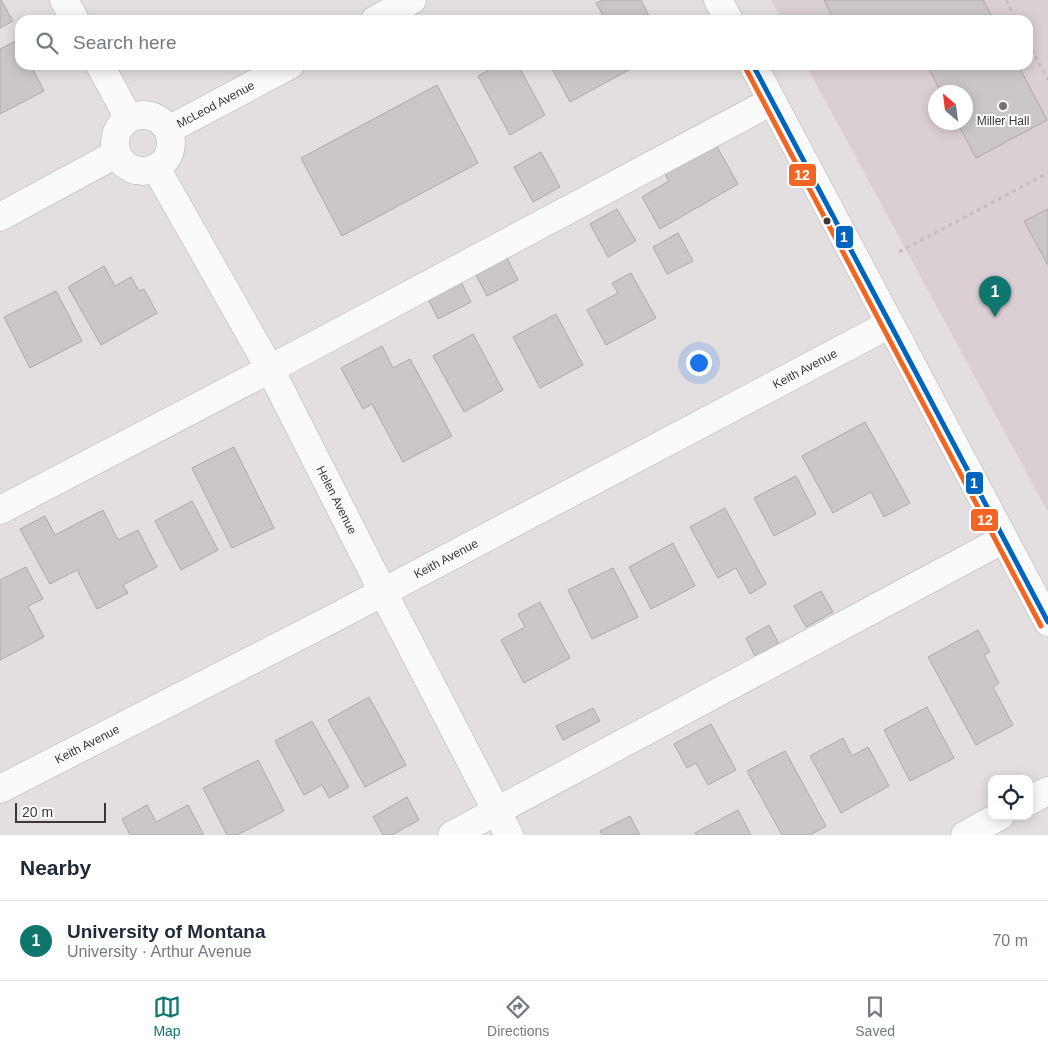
<!DOCTYPE html>
<html lang="en">
<head>
<meta charset="utf-8">
<style>
	body { margin:0; font-family:Helvetica,sans-serif; background:#f2f2f3; color:#1f2937 }
	.controls { position:absolute; right:15px; bottom:15px; display:grid; overflow:hidden; border-radius:10px; box-shadow:0 2px 12px #0003 }
	.controls button { width:45px; height:45px; display:grid; place-items:center; padding:0; border:0; border-bottom:1px solid #e0e1e3; background:#fff; color:#1f2937; font:25px sans-serif }
	.compass { position:absolute; left:928px; top:85px; width:45px; height:45px; border-radius:50%; background:#fff; box-shadow:0 2px 12px #0003; rotate:332deg }
	.scale { position:absolute; left:15px; bottom:12px; width:91px; box-sizing:border-box; padding-left:5px; border:2px solid #3b3739; border-top:0; font-size:14px; line-height:18px; white-space:nowrap; color:#3b3739; -webkit-text-stroke:4px #fff; paint-order:stroke }
	.you { position:absolute; left:698px; top:362px; width:18px; height:18px; margin:-12px; border:4px solid #fff; border-radius:50%; background:#1a73e8; box-shadow:0 0 0 8px #1a73e833 }
	.badge { display:grid; place-items:center; width:32px; height:32px; border-radius:50%; background:#0f766e; color:#fff; font-size:16px; font-weight:700 }
	.pin { position:absolute; translate:-50% -41px; filter:drop-shadow(0 1px 2px #0008) }
	.pin::after { content:''; position:absolute; top:26px; width:18px; height:15px; background:inherit; clip-path:polygon(0 0,100% 0,50% 100%) }
	.list { margin:0; padding:0; list-style:none }
	h2 { display:flex; justify-content:space-between; align-items:center; height:65px; margin:0; padding:0 20px; font-size:21px }
	h2 small { font-size:16px; font-weight:400; color:#747a83 }
	.list li { display:grid; grid-template-columns:32px 1fr auto; gap:15px; align-items:center; box-sizing:border-box; height:80px; padding:0 20px; border-top:1px solid #e0e1e3 }
	.list b { display:block; font-size:19px; white-space:nowrap }
	.list p { margin:0; font-size:16px; white-space:nowrap; color:#747a83 }
	.list em { font-size:16px; font-style:normal; color:#747a83 }
	.icon { flex:none; width:28px; height:28px; fill:none; stroke:currentColor; stroke-width:2; stroke-linecap:round; stroke-linejoin:round }
	.map { position:relative; flex:none; width:1048px; height:835px; overflow:hidden }
	.search { position:absolute; background:#fff; box-shadow:0 2px 12px #0003; left:15px; right:15px; top:15px; height:55px; display:flex; align-items:center; gap:12px; box-sizing:border-box; padding:0 18px; border-radius:15px; color:#747a83; font-size:19px }
	.sheet { height:145px; background:#fff }
	nav { display:flex; justify-content:space-around; align-items:center; box-sizing:border-box; height:70px; border-top:1px solid #e0e1e3; background:#fff; font-size:14px; color:#747a83 }
	nav a { display:grid; justify-items:center; gap:2px }
	nav .on { color:#0f766e }
	.map>svg:first-child { display:block }
</style>
</head>
<body>
<div class="map">
<svg width="1048" height="835" viewBox="0 0 1048 835">
	<rect width="100%" height="100%" fill="#e3dee0"/>
	<path fill="#dacfd4" fill-rule="evenodd" d="M 771,0 L 1048,0 L 1048,512 L 806,65 L 1028,65 L 1028,20 L 782,20 ZM 936,92 L 966,92 L 966,122 L 936,122 Z"/>
	<g fill="#cbc7c9" stroke="#aca9aa">
		<polygon points="0,0 1,0 13,21 0,28"/>
		<polygon points="603,0 641,0 651,20 598,20 604,17 596,3"/>
		<polygon points="824,0 983,0 994,20 834,20"/>
		<polygon points="18,40 20,44 20,65 31,65 44,91 0,114 0,49"/>
		<polygon points="497,65 518,65 545,115 510,135 478,76"/>
		<polygon points="550,65 638,65 570,102"/>
		<polygon points="927,65 1018,65 1047,120 976,158 957,122 966,122 966,92 941,92"/>
		<polygon points="437,85 478,163 342,236 301,158"/>
		<polygon points="711,136 738,184 660,229 642,197 669,181 660,165"/>
		<polygon points="541,152 560,187 533,202 514,167"/>
		<polygon points="617,209 636,241 608,257 590,224"/>
		<polygon points="1048,209 1048,265 1024,221"/>
		<polygon points="678,233 693,261 667,274 653,247"/>
		<polygon points="507,258 518,280 487,296 476,275"/>
		<polygon points="104,266 115,286 131,277 139,291 144,289 157,313 101,345 68,287"/>
		<polygon points="631,273 656,318 606,345 587,310 618,293 612,283"/>
		<polygon points="461,282 471,302 438,319 428,299"/>
		<polygon points="56,291 82,341 30,368 4,317"/>
		<polygon points="556,314 583,365 540,388 513,337"/>
		<polygon points="473,334 503,390 464,412 433,356"/>
		<polygon points="382,346 393,368 410,359 452,436 403,462 372,404 363,409 341,368"/>
		<polygon points="865,422 910,503 884,517 871,492 833,513 802,456"/>
		<polygon points="234,447 274,528 232,548 192,468"/>
		<polygon points="796,476 816,514 774,536 754,498"/>
		<polygon points="192,501 218,550 181,570 155,521"/>
		<polygon points="725,508 766,584 750,594 736,568 718,578 690,527"/>
		<polygon points="103,510 118,540 138,530 157,567 123,585 128,593 97,609 77,570 50,584 20,529 45,516 55,535"/>
		<polygon points="673,543 695,586 651,609 629,567"/>
		<polygon points="26,567 43,599 28,606 44,637 0,660 0,580"/>
		<polygon points="613,568 638,617 592,639 568,590"/>
		<polygon points="821,591 833,612 806,627 794,606"/>
		<polygon points="540,602 570,658 524,683 501,640 525,627 518,614"/>
		<polygon points="769,625 780,646 756,658 746,638"/>
		<polygon points="978,630 990,652 984,655 999,683 993,687 1013,725 976,745 928,657"/>
		<polygon points="369,697 406,765 365,787 328,720"/>
		<polygon points="927,707 954,758 910,781 884,730"/>
		<polygon points="593,708 600,721 563,740 556,726"/>
		<polygon points="312,721 349,787 329,798 322,785 304,795 275,741"/>
		<polygon points="711,724 736,770 708,785 696,763 687,768 674,744"/>
		<polygon points="843,738 852,756 868,747 889,786 841,813 810,756"/>
		<polygon points="785,751 826,826 810,835 782,835 747,771"/>
		<polygon points="258,760 284,811 237,835 227,835 203,788"/>
		<polygon points="407,797 419,820 392,835 383,835 373,817"/>
		<polygon points="147,805 156,822 188,805 204,835 130,835 122,819"/>
		<polygon points="738,810 751,835 696,835 695,833"/>
		<polygon points="630,816 640,835 602,835 600,831"/>
	</g>
	<g fill="none" stroke-linecap="round" stroke-linejoin="round">
		<defs>
			<g id="minor">
				<polyline points="64,0 75,20"/>
				<polyline points="718,0 729,20"/>
				<polyline points="375,20 412,0"/>
				<polyline points="100,65 129,119"/>
				<polyline points="753,65 1048,622"/>
				<circle cx="143" cy="143" r="28"/>
				<path id="s1" d="M 168,130 L 290,65"/>
				<path id="s2" d="M 156,168 L 270,369 L 383,592 L 509,835"/>
				<polyline points="0,217 116,154"/>
				<polyline points="0,510 270,369 772,101"/>
				<path id="s3" d="M 0,789 L 334,618 L 890,324"/>
				<polyline points="1029,801 1048,791"/>
				<polyline points="452,835 1004,539"/>
				<polyline points="965,835 1000,816"/>
			</g>
		</defs>
		<use href="#minor" stroke="#b4b0b2" stroke-width="29"/>
		<g stroke="#c1c0c0" stroke-width="3" stroke-dasharray="4 4" stroke-linecap="butt">
			<polyline points="1006,0 1016,20"/>
			<polyline points="1028,42 1048,80"/>
			<polyline points="899,252 1048,173"/>
		</g>
		<use href="#minor" stroke="#fbfafa" stroke-width="28"/>
		<defs>
			<polyline id="bus-1" points="753,65 1048,622"/>
			<polyline id="bus-2" points="746,69 1041,626"/>
		</defs>
		<use href="#bus-1" stroke="#fff" stroke-width="9"/>
		<use href="#bus-2" stroke="#fff" stroke-width="9"/>
		<use href="#bus-1" stroke="#0065bd" stroke-width="5"/>
		<use href="#bus-2" stroke="#f26522" stroke-width="5"/>
	</g>
	<circle fill="#767173" stroke="#fff" stroke-width="2" cx="1003" cy="106" r="5"/>
	<circle fill="#3b3739" stroke="#fff" stroke-width="2" cx="827" cy="221" r="4.5"/>
	<g text-anchor="middle" dominant-baseline="central" stroke-width="4" stroke-linejoin="round" paint-order="stroke">
		<g font-size="12" fill="#3b3739" stroke="#fff">
			<text stroke="none"><textPath href="#s1" startOffset="54">McLeod Avenue</textPath></text>
			<text stroke="none"><textPath href="#s3" startOffset="908">Keith Avenue</textPath></text>
			<text stroke="none"><textPath href="#s2" startOffset="378">Helen Avenue</textPath></text>
			<text stroke="none"><textPath href="#s3" startOffset="502">Keith Avenue</textPath></text>
			<text stroke="none"><textPath href="#s3" startOffset="98">Keith Avenue</textPath></text>
		</g>
		<g font-size="12" fill="#3b3739" stroke="#fff">
			<text x="1003" y="121">Miller Hall</text>
		</g>
	</g>
	<g stroke="#fff" stroke-width="2">
		<rect x="788" y="163" width="29" height="24" rx="5" fill="#f26522"/>
		<rect x="835" y="225" width="19" height="24" rx="5" fill="#0065bd"/>
		<rect x="965" y="471" width="19" height="24" rx="5" fill="#0065bd"/>
		<rect x="970" y="508" width="29" height="24" rx="5" fill="#f26522"/>
	</g>
	<g font-size="14" text-anchor="middle" font-weight="bold" fill="#fff">
		<text x="802" y="180">12</text>
		<text x="844" y="242">1</text>
		<text x="974" y="488">1</text>
		<text x="985" y="525">12</text>
	</g>
</svg>
<div class="controls">
<button><svg class="icon" aria-label="locate" viewBox="0 0 24 24"><circle cx="12" cy="12" r="6"/><path d="M12 2v4M12 18v4M2 12h4M18 12h4"/></svg></button>
</div>
<svg class="compass" viewBox="-18 -18 36 36"><path d="M0-13l5 13h-10z" fill="#e53935"/><path d="M0 13l5-13h-10z" fill="#747a83"/></svg>
<div class="scale">20 m</div>
<div class="you"></div>
<div class="pin badge" style="left:995px;top:317px">1</div>
<div class="search"><svg class="icon" aria-label="search" viewBox="0 0 24 24"><circle cx="10" cy="10" r="6"/><path d="M15 15l6 6"/></svg>Search here</div>
</div>
<section class="sheet">
<h2>Nearby<small></small></h2>
<ul class="list">
<li><span class="badge">1</span><div><b>University of Montana</b><p>University · Arthur Avenue</p></div><em>70 m</em></li>
</ul>
</section>
<nav>
<a class="on"><svg class="icon" aria-label="map" viewBox="0 0 24 24"><path d="M3 6l6-2 6 2 6-2v14l-6 2-6-2-6 2zM9 4v14M15 6v14"/></svg>Map</a>
<a><svg class="icon" aria-label="directions" viewBox="0 0 24 24"><path d="M12 3l9 9-9 9-9-9zM9 14v-3h6M13 9l2 2-2 2"/></svg>Directions</a>
<a><svg class="icon" aria-label="saved" viewBox="0 0 24 24"><path d="M7 4h10v16l-5-4-5 4z"/></svg>Saved</a>
</nav>
</body>
</html>
